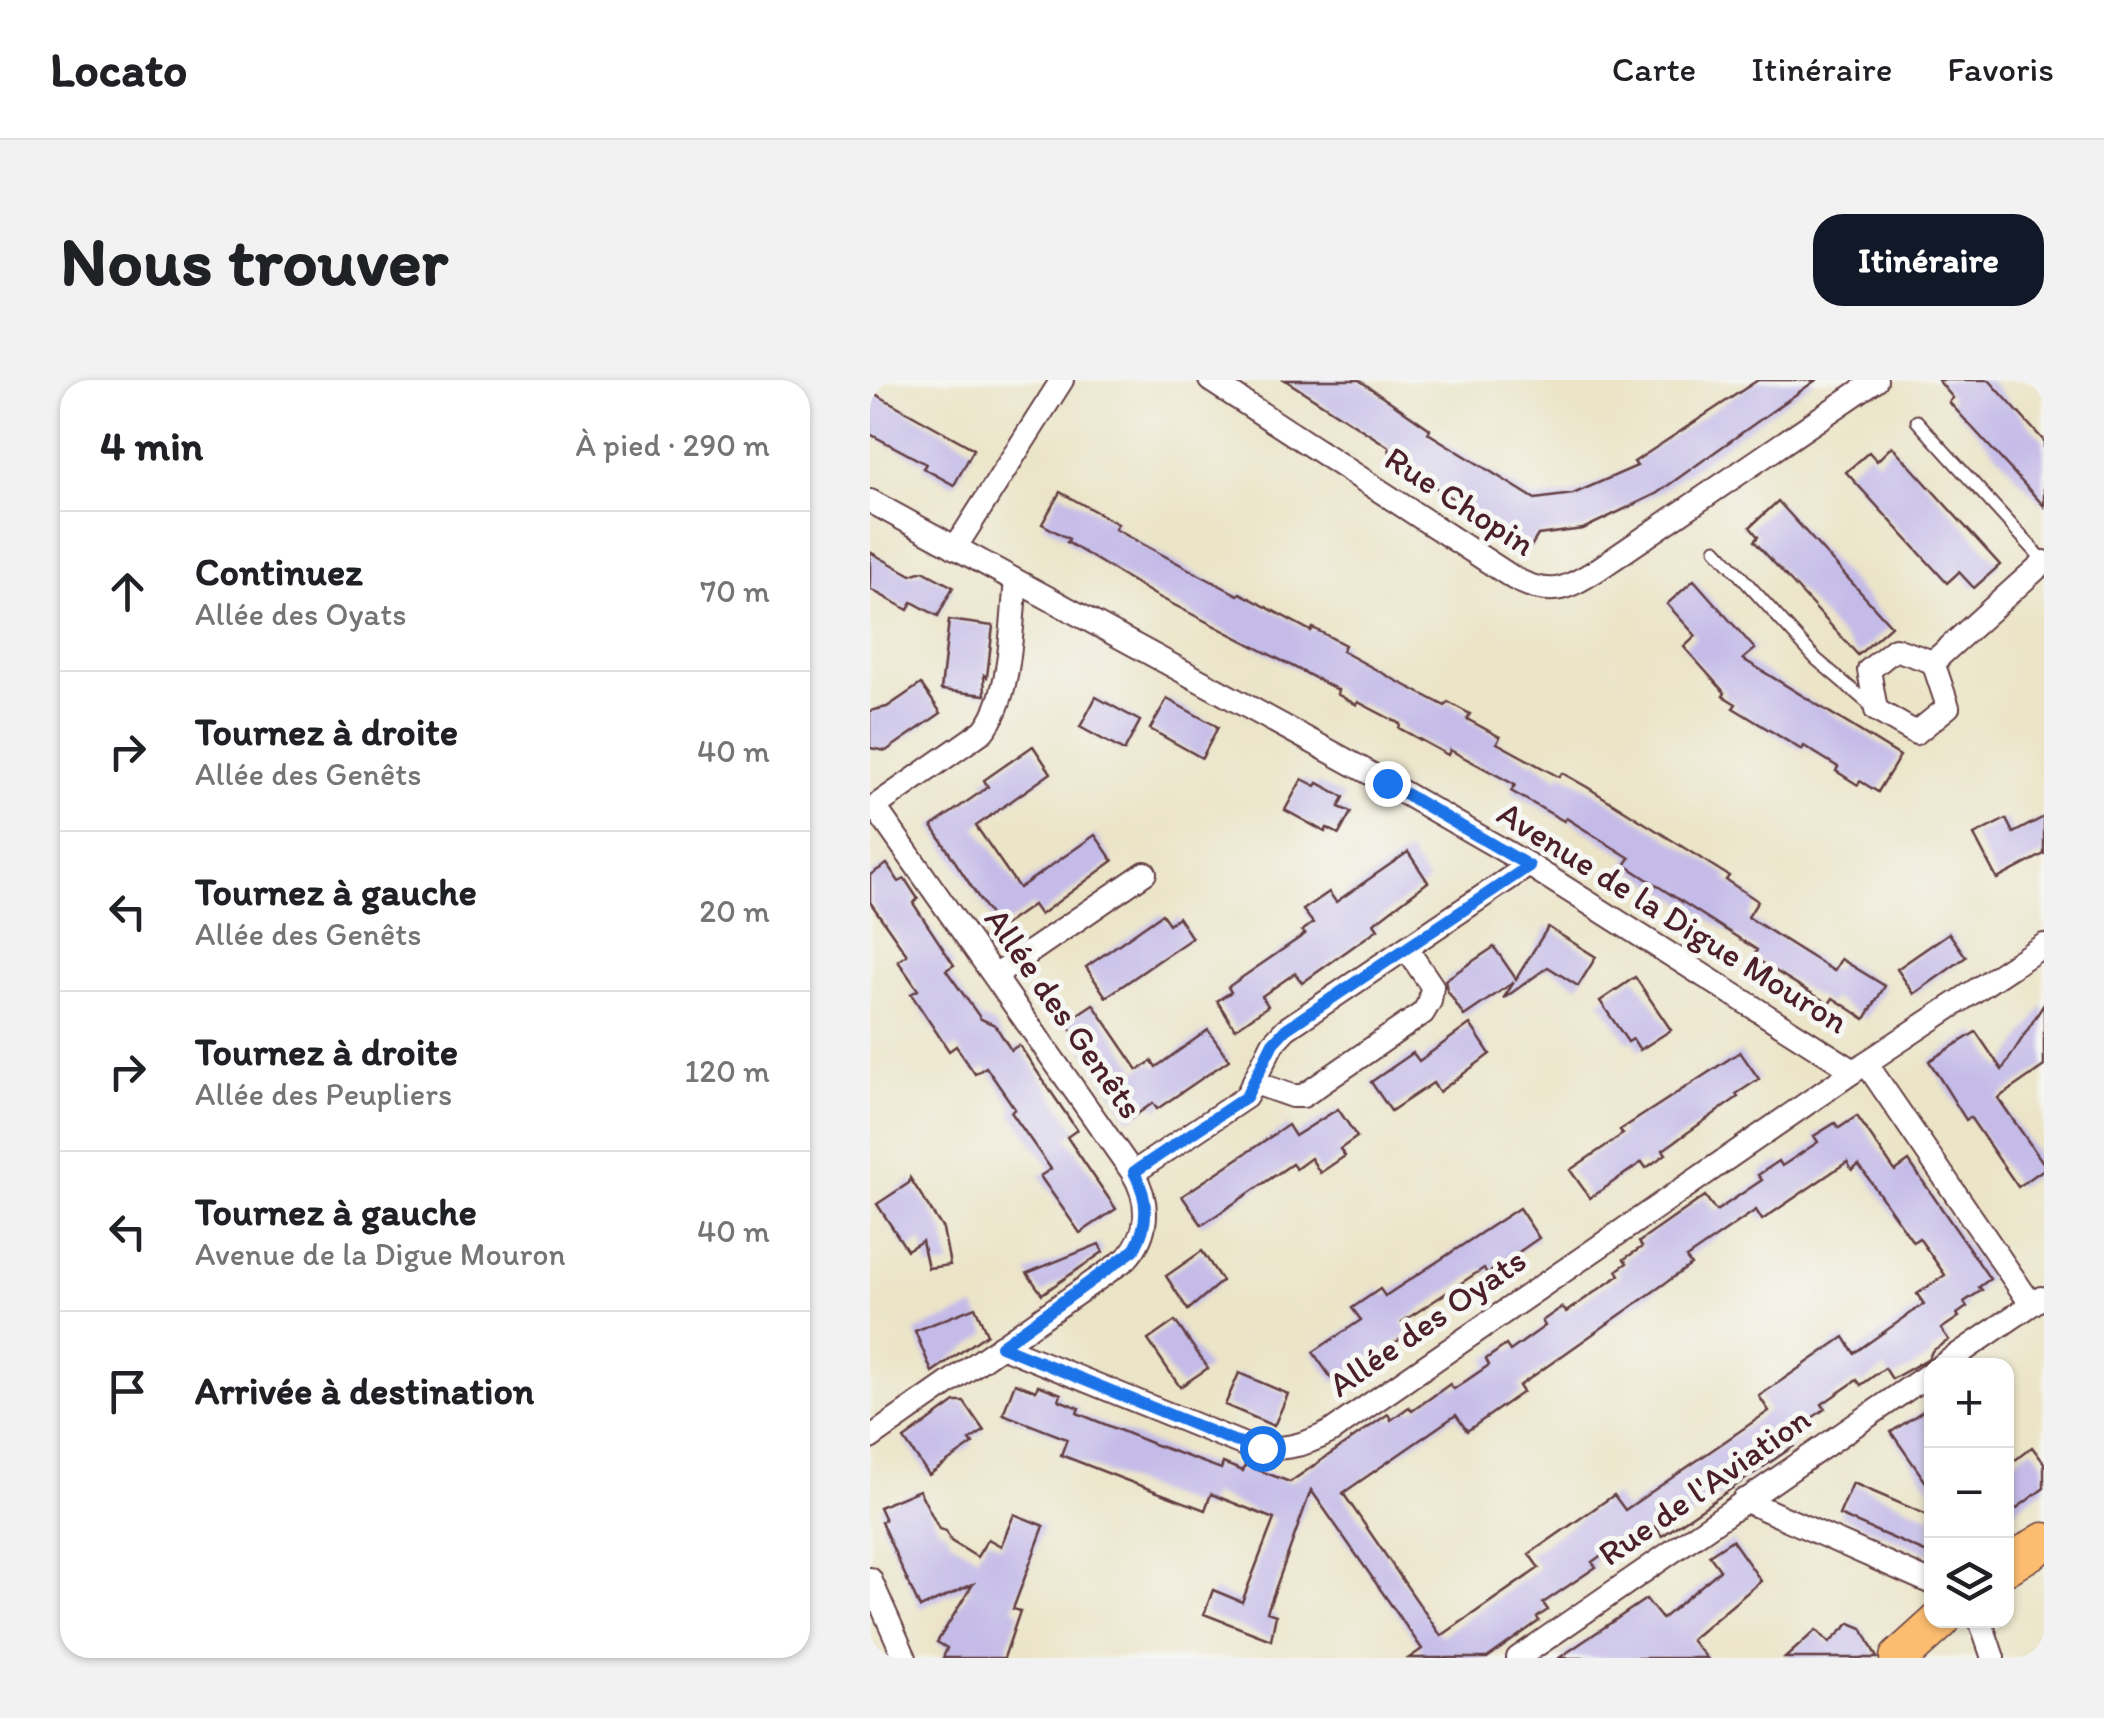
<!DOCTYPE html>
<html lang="fr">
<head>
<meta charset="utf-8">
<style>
	body { margin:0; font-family:Itim,sans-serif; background:#f2f2f2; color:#202124 }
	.controls { position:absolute; right:30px; bottom:30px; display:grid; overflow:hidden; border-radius:20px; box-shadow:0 2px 8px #0004 }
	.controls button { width:90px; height:90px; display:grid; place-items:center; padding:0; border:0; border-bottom:2px solid #e0e0e0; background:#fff; color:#202124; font:50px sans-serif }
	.stop { position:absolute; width:30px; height:30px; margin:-22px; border:8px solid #1a73e8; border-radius:50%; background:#fff }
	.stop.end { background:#1a73e8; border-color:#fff; box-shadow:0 2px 10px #0008 }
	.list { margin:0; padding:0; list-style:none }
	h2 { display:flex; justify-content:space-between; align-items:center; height:130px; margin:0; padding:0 40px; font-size:42px }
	h2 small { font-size:32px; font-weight:400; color:#757577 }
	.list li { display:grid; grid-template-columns:65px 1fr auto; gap:30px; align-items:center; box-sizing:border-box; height:160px; padding:0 40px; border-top:2px solid #e0e0e0 }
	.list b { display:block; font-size:38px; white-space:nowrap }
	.list p { margin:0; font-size:32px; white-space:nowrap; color:#757577 }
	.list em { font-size:32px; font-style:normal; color:#757577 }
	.icon { flex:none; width:55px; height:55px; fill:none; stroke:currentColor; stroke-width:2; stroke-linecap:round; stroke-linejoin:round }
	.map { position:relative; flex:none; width:1174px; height:1278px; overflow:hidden; border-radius:30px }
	header { display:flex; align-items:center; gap:60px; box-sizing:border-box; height:140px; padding:0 50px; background:#fff; border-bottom:2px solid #e0e0e0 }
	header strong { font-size:48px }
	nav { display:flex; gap:55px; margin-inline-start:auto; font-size:35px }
	.intro { display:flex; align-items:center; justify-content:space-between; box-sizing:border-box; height:240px; padding:0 60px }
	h1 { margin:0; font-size:70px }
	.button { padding:25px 45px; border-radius:30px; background:#111827; color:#fff; font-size:35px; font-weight:700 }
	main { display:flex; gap:60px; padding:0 60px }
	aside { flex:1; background:#fff; border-radius:30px; box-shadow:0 2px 8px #0004 }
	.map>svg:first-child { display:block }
</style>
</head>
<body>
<header>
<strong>Locato</strong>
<nav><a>Carte</a><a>Itinéraire</a><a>Favoris</a></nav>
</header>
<div class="intro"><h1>Nous trouver</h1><a class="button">Itinéraire</a></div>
<main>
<aside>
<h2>4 min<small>À pied · 290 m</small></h2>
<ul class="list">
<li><svg class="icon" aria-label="ahead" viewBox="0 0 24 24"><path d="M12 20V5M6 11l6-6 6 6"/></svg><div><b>Continuez</b><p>Allée des Oyats</p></div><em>70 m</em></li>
<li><svg class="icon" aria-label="right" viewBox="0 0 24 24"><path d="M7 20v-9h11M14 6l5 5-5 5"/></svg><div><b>Tournez à droite</b><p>Allée des Genêts</p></div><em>40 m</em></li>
<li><svg class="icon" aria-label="left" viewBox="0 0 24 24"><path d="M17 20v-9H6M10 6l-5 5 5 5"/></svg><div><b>Tournez à gauche</b><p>Allée des Genêts</p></div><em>20 m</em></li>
<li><svg class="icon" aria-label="right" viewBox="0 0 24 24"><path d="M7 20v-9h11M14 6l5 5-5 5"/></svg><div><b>Tournez à droite</b><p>Allée des Peupliers</p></div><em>120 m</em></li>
<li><svg class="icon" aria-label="left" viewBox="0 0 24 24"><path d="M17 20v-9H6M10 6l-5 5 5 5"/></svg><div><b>Tournez à gauche</b><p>Avenue de la Digue Mouron</p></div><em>40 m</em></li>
<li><svg class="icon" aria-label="arrive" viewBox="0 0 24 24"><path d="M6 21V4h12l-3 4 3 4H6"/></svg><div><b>Arrivée à destination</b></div></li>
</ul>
</aside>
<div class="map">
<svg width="1174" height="1278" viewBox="0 0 1174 1278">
	<rect width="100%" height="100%" fill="#f6f6f2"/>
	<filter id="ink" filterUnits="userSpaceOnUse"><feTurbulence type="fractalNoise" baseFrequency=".01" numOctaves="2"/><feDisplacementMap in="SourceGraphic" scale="20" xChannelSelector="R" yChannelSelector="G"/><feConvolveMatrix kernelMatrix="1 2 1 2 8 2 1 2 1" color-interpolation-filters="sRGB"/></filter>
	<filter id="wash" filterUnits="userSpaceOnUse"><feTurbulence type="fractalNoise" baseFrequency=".0048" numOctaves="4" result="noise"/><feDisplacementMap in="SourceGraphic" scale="40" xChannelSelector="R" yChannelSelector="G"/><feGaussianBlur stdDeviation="2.25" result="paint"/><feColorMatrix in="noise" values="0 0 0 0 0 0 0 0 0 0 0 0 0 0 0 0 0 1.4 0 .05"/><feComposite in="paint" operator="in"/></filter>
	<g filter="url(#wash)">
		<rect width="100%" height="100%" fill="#ebe4c7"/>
		<g id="blocks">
			<g fill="#c4bbe8" fill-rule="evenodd">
				<polygon points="415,0 489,0 560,49 558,53 665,119 703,114 767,86 764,82 888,0 946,0 786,114 713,149 668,155 660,168 521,79 519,67"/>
				<polygon points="1068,0 1119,0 1174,61 1174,126 1079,22 1083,18"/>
				<polygon points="0,11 104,69 84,105 53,88 56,84 0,54"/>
				<polygon points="1022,66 1130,185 1104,208 1089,192 1077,203 976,92 999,72 1007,81"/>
				<polygon points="190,112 248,144 245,149 326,193 368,215 370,213 441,251 443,248 475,265 472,271 525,300 575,326 578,322 600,334 597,339 630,357 627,363 689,397 692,393 717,407 859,496 856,500 888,521 878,537 964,591 971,579 1015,606 995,639 963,618 959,624 883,577 887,570 755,485 760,478 696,438 694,441 641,411 645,405 580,370 578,375 529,348 530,344 488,322 487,325 467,314 468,310 285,215 197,162 199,159 172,144"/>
				<polygon points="908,121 1021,246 988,275 884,161 888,157 880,147"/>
				<polygon points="0,172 41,195 53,191 83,207 68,236 42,222 38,230 0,209"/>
				<polygon points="824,200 885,269 873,279 1030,376 1008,412 990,401 988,405 966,391 968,387 934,366 932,370 863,328 866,324 853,316 855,313 814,267 826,256 797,224"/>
				<polygon points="79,240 123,246 117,297 114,295 115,315 71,310"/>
				<polygon points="51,304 71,333 16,371 0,368 0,331 17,327"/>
				<polygon points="226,317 270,341 254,371 210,347"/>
				<polygon points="297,319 348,347 332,378 280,349"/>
				<polygon points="163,366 181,393 106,446 149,508 225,455 243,481 170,535 163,525 129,549 62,446 118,407 114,400"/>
				<polygon points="432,399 446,406 448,403 474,417 469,427 481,432 469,454 457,448 455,452 415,430"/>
				<polygon points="1174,437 1174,474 1127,499 1104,455 1136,439 1143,453"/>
				<polygon points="538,472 558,502 504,543 508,549 432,603 425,593 392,616 398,626 365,649 347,621 361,612 358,607 435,554 432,551 443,543 433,530 459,512 466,522"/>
				<polygon points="17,484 29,502 35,499 48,519 43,523 84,585 76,590 111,639 125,645 141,670 149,665 207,750 197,757 246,829 210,853 170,796 181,789 141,732 145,729 116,687 105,694 86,666 79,671 41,614 48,610 28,581 37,575 0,522 0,495"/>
				<polygon points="292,534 299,544 308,537 322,558 236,617 216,587"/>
				<polygon points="678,547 726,577 708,606 678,587 633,619 644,602 594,636 577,610 575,600 624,567 646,599"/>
				<polygon points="1079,553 1096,577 1044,614 1027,589"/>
				<polygon points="765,597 801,650 770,670 763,659 758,662 730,621"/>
				<polygon points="223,624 268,690 282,681 286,687 338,650 359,680 287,729 283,723 260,739 196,642"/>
				<polygon points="1174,624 1174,686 1128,718 1174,784 1174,789 1148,807 1100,737 1096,740 1059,681 1106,652 1132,690"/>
				<polygon points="600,644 620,674 569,712 563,703 521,731 501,702 543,673 549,681"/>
				<polygon points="870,672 889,699 866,714 868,717 793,770 796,774 776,788 772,782 720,818 700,790 753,754 750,750"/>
				<polygon points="468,729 487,757 470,769 475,776 450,793 441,778 426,789 422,784 332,845 312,816 418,745 425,756"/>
				<path d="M 987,736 L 1025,791 L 1039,781 L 1120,899 L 1109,907 L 1112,910 L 1094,922 L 1097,927 L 1087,934 L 1089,937 L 1071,949 L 1079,960 L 1062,971 L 1059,978 L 1022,999 L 1015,988 L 991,1005 L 987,1000 L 952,1024 L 955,1029 L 917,1055 L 924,1066 L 792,1156 L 785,1146 L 761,1162 L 757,1157 L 740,1169 L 722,1182 L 726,1187 L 673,1223 L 678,1230 L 667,1237 L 669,1241 L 617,1278 L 539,1278 L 552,1269 L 441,1110 L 397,1232 L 406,1235 L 401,1260 L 334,1234 L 343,1210 L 372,1222 L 404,1139 L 341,1114 L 335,1130 L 258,1101 L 191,1075 L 197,1059 L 133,1034 L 145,1003 L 166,1011 L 168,1005 L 191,1014 L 189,1020 L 209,1028 L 207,1033 L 286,1065 L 351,1089 L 353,1083 L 373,1091 L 375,1085 L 420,1102 L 518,1034 L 521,1040 L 539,1027 L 542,1031 L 580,1004 L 584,1009 L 619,985 L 616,979 L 636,965 L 640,971 L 675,946 L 672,941 L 692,927 L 696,932 L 732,907 L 750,895 L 747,890 L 757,883 L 754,879 L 772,867 L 769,862 L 835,816 L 846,831 L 892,800 L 888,795 L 909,781 L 912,786 L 948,762 L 944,756 L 965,743 L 969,748 ZM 977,782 L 982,790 L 989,785 L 1043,862 L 1049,858 L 1075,895 L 1047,914 L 1054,924 L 984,973 L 974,957 L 889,1016 L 899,1031 L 755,1130 L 744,1115 L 659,1174 L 669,1188 L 571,1256 L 473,1113 L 586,1035 L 597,1051 L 653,1012 L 649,1006 L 821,885 L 816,878 L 886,830 L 892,840 Z"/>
				<polygon points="40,798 73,849 80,885 58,888 52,861 37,870 7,824 39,803"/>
				<polygon points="649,828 669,858 617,894 614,888 532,942 540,953 464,1002 443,972 491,940 482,928 510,909 515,916"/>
				<polygon points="229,864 233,872 172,914 157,893"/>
				<polygon points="332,871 352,901 318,930 296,896"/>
				<polygon points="105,927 117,954 62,992 45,951"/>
				<polygon points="305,941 338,988 310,1007 278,960"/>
				<polygon points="369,993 418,1014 404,1046 355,1025"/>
				<polygon points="85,1022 94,1022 114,1051 100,1060 103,1064 59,1095 34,1059"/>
				<polygon points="1062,1025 1062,1111 1021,1052"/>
				<polygon points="1162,1067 1174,1083 1174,1108 1136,1136 1136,1087"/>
				<polygon points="983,1103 1062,1137 1062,1175 969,1135"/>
				<polygon points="49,1110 69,1149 76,1151 81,1161 107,1177 118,1159 131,1166 144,1134 174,1146 143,1229 150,1231 134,1278 73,1278 77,1268 67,1262 103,1204 50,1228 11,1142 15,1140 9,1127"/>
				<polygon points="862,1160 891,1201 821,1260 837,1278 689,1278 776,1219 792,1239 850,1190 839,1175"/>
				<polygon points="980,1243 992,1248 1007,1278 915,1278 946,1250 959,1263"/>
			</g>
		</g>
	</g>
	<g filter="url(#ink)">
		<use href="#blocks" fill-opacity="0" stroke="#623d42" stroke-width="2.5"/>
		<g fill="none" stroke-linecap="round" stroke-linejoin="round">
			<defs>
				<g id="service">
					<polyline points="1047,41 1174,181"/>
					<polyline points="846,169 946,279 1005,329"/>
				</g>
				<g id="minor">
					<path d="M 340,0 L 645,199 C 680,217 695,210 727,190 L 1006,0"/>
					<polyline points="0,121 494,390 659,485 984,691 996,683 1161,924"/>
					<polyline points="85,168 192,0"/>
					<polygon points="1025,269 1063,282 1078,327 1046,353 1006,330 999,290"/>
					<polyline points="1063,282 1174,182"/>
					<path d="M 0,430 L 113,351 C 142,317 141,245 146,201"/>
					<polyline points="125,596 275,493"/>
					<polyline points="996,683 1174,565"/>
					<polyline points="385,703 422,716 433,716 553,633 560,621 562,606 536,568"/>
					<polyline points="263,793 376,717 403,663 416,649 659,485"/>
					<path d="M 131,966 L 377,1066 C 409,1071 432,1067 460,1052 L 984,691"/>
					<polyline points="1071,986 1171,918"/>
					<path d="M 0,1058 L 256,879 C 280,853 280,822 263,793 L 5,427"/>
					<polyline points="874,1120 1062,1203"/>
					<polyline points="0,1199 35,1278"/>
					<polyline points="1110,1240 1123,1278"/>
					<polyline points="648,1278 1062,992"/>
				</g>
				<g id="primary">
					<polyline points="1136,1186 1174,1162"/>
					<polyline points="1029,1278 1071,1240"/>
				</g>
			</defs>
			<use href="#service" stroke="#623d42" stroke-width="15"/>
			<use href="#minor" stroke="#623d42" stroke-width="26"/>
			<use href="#primary" stroke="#623d42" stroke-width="41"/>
			<use href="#service" stroke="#fff" stroke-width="11"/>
			<use href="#minor" stroke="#fff" stroke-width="22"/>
			<use href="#primary" stroke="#fcbd6f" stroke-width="38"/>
		</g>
	</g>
	<g fill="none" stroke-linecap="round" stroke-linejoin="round" filter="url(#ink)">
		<path stroke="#1a73e8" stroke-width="12" d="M 392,1068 L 364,1061 L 131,966 L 264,870 C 279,843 279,820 264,792 L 376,717 L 403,663 L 416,649 L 659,486 L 517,403"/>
	</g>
	<g text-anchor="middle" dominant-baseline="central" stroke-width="10" stroke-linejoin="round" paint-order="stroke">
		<g font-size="35" fill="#4a1f2b" stroke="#f6f6f2">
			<text transform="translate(590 121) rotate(33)">Rue Chopin</text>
			<text transform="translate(803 537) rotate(32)">Avenue de la Digue Mouron</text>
			<text transform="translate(194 633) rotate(55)">Allée des Genêts</text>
			<text transform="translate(557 942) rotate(-35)">Allée des Oyats</text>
			<text transform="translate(834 1106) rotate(-35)">Rue de l'Aviation</text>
		</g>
	</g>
</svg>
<div class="controls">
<button>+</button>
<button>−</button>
<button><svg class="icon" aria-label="layers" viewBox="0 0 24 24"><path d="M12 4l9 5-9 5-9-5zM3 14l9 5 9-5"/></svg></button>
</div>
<div class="stop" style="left:392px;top:1068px"></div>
<div class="stop end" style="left:517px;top:403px"></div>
</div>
</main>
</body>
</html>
